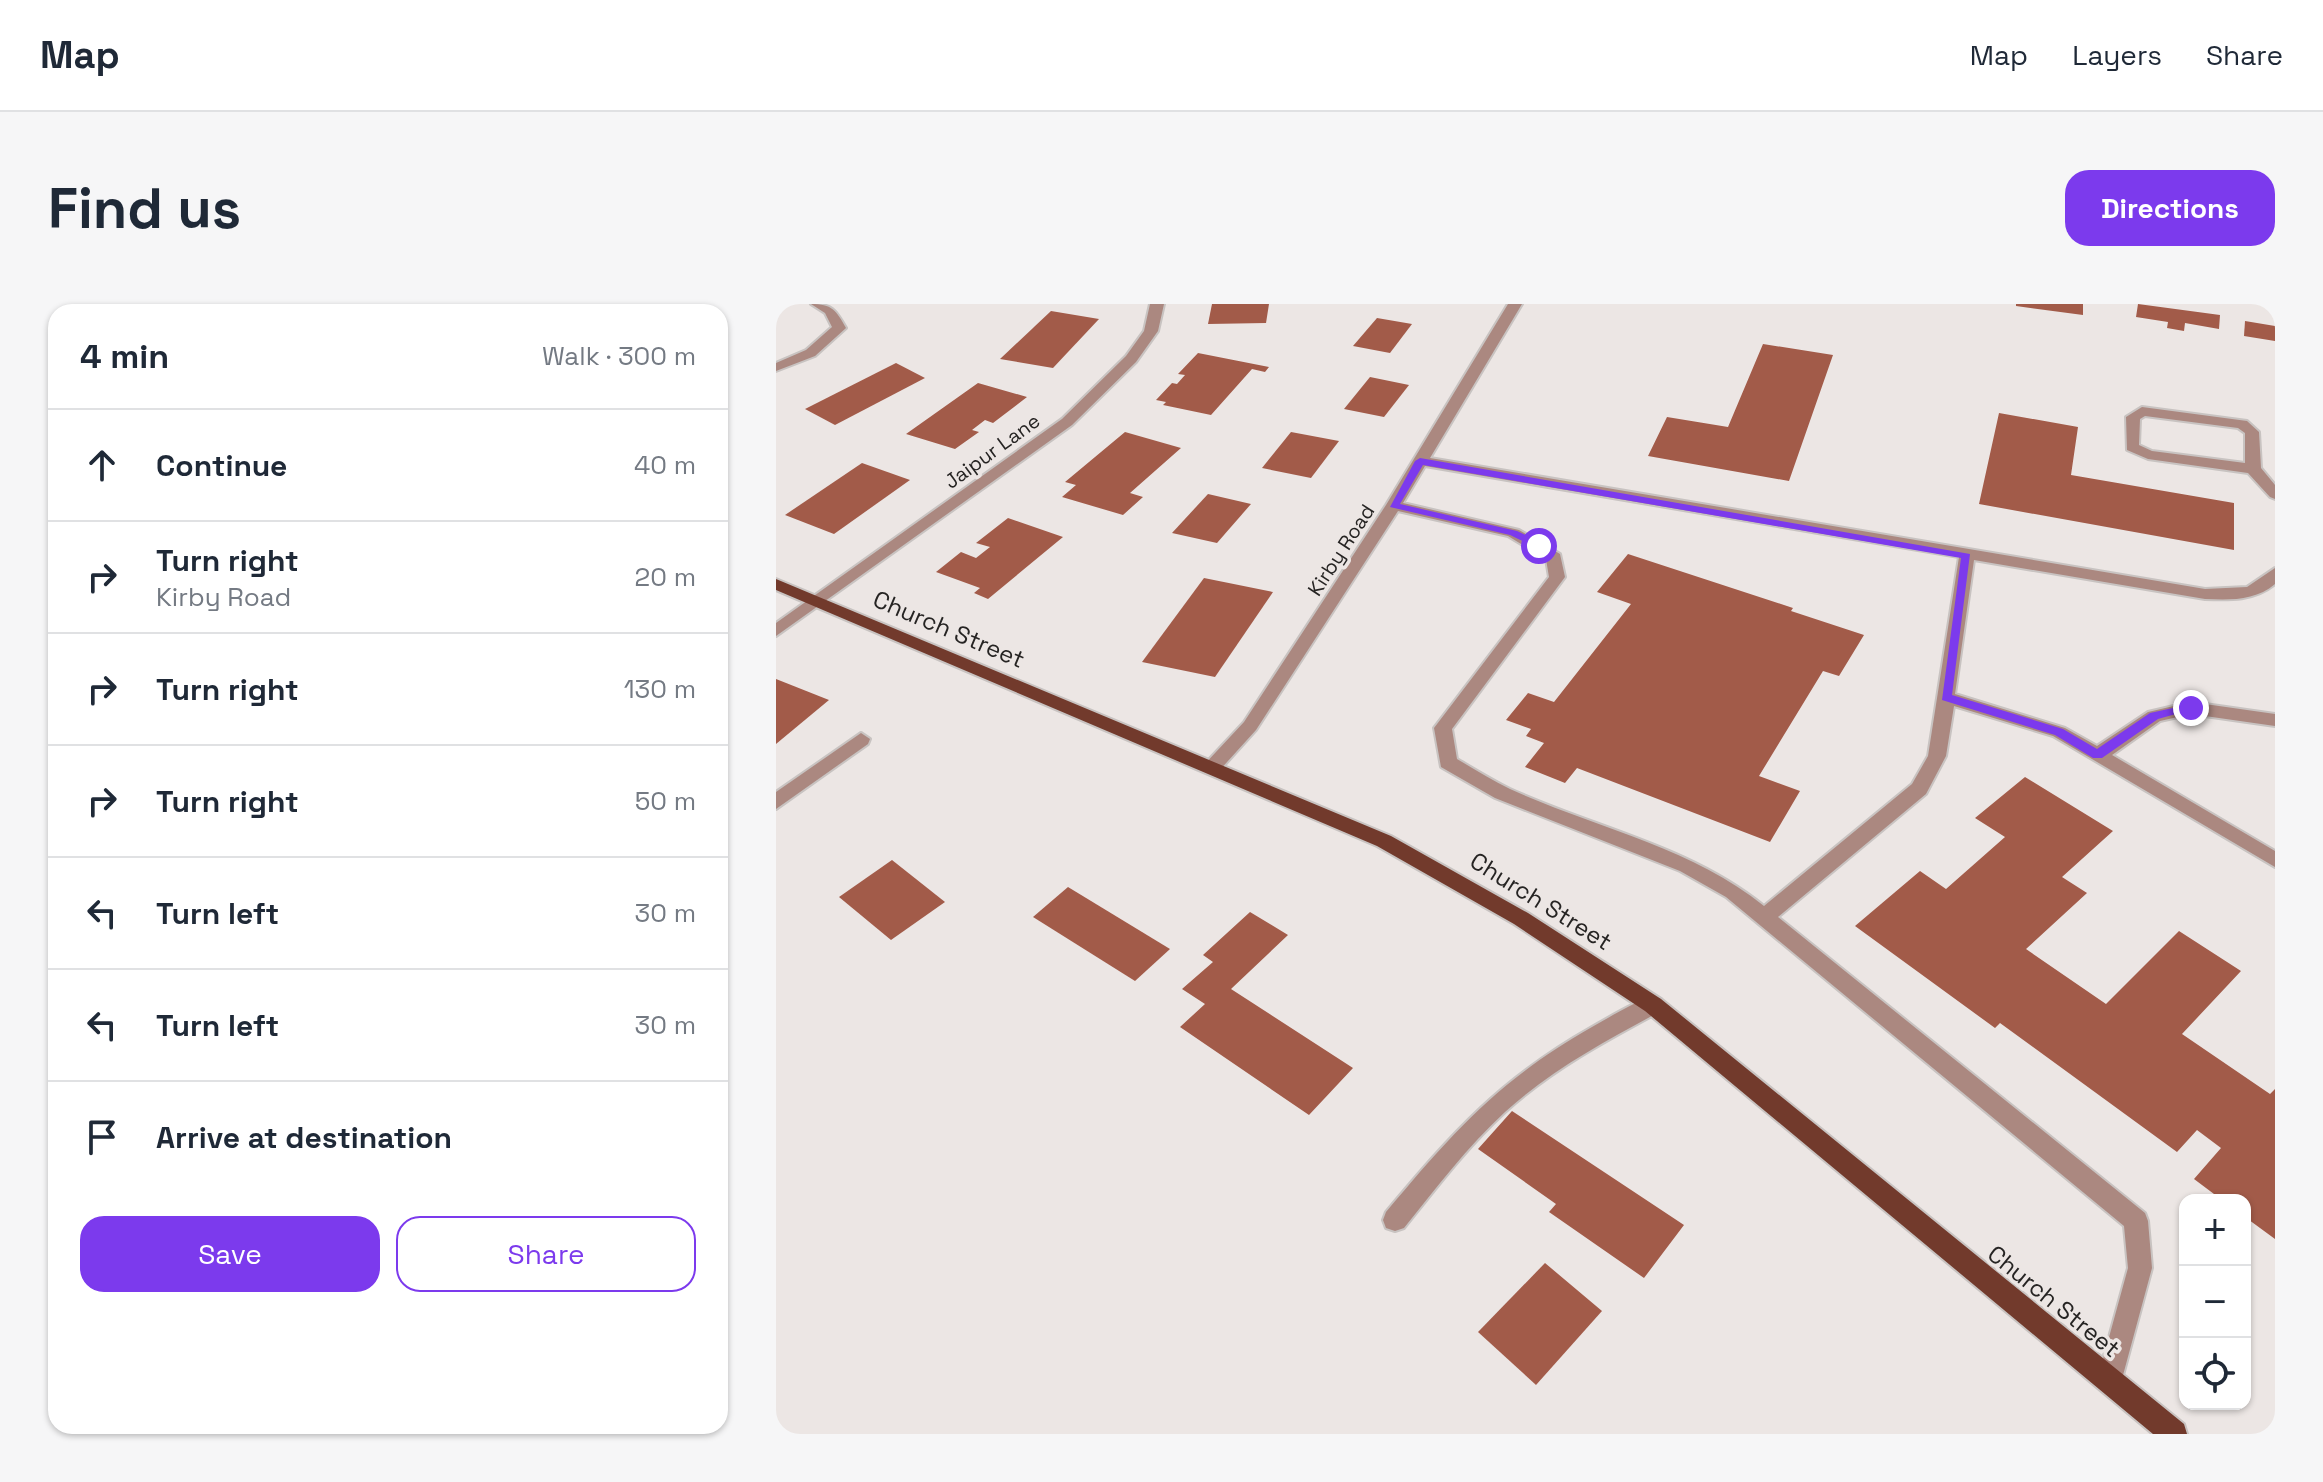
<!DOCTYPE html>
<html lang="en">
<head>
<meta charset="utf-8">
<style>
	body { margin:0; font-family:"Space Grotesk",sans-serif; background:#f6f6f7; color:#1f2937 }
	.controls { position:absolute; right:24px; bottom:24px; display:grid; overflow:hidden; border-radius:16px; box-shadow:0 2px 6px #0004 }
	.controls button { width:72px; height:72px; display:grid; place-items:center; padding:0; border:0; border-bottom:2px solid #e0e1e3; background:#fff; color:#1f2937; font:40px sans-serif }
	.stop { position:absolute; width:24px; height:24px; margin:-18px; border:6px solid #7c3aed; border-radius:50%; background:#fff }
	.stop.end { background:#7c3aed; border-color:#fff; box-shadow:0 2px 8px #0008 }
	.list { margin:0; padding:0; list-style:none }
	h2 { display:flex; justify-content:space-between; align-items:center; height:104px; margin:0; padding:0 32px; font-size:34px }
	h2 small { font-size:26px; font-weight:400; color:#747a83 }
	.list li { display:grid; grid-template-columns:52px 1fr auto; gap:24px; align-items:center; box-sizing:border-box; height:112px; padding:0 32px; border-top:2px solid #e0e1e3 }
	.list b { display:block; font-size:30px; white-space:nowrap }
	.list p { margin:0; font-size:26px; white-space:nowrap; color:#747a83 }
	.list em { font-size:26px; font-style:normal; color:#747a83 }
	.actions { display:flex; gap:16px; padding:24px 32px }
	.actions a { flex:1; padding:18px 0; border:2px solid #7c3aed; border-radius:24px; text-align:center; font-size:28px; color:#7c3aed }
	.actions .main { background:#7c3aed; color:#fff }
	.icon { flex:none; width:44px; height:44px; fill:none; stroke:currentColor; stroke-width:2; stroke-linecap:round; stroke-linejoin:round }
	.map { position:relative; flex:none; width:1499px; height:1130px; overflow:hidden; border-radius:24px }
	header { display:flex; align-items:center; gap:48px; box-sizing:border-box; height:112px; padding:0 40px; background:#fff; border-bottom:2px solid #e0e1e3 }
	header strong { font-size:38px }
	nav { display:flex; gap:44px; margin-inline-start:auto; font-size:28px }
	.intro { display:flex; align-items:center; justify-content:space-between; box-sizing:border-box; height:192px; padding:0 48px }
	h1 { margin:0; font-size:56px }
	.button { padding:20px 36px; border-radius:24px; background:#7c3aed; color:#fff; font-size:28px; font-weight:700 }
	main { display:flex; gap:48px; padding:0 48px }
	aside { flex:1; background:#fff; border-radius:24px; box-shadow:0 2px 6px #0004 }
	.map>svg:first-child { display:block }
</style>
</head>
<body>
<header>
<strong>Map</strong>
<nav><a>Map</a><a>Layers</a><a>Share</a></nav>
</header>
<div class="intro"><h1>Find us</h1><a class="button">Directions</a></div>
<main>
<aside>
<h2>4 min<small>Walk · 300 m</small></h2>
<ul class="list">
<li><svg class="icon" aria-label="ahead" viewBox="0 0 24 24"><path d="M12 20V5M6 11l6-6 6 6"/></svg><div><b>Continue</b></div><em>40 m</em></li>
<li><svg class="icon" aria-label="right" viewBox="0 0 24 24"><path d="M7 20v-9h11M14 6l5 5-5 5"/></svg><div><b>Turn right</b><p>Kirby Road</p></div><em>20 m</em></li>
<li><svg class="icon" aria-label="right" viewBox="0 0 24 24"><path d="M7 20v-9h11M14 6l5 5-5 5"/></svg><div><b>Turn right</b></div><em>130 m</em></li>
<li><svg class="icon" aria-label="right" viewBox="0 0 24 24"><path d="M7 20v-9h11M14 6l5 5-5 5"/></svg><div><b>Turn right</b></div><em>50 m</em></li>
<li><svg class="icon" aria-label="left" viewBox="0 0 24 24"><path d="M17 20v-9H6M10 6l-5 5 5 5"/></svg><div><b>Turn left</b></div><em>30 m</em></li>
<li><svg class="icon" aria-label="left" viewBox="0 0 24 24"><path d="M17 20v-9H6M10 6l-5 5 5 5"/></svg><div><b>Turn left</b></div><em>30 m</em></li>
<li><svg class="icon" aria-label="arrive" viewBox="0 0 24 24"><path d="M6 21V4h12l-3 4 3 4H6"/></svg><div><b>Arrive at destination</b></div></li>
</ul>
<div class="actions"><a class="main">Save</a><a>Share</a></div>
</aside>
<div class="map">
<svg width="1499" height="1130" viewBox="0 0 1499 1130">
	<rect width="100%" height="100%" fill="#ece6e4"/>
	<g fill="#a25b49">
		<polygon points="436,0 493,0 490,19 432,20"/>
		<polygon points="1240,0 1307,0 1307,11 1240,2"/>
		<polygon points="1362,0 1444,11 1443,25 1409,19 1408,27 1391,24 1392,18 1360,13"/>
		<polygon points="275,7 323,15 277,64 224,55"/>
		<polygon points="601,14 636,20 614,49 577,42"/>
		<polygon points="1469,17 1499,22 1499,37 1468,32"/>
		<polygon points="987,40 1057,51 1013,177 872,152 891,113 952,123"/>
		<polygon points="422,49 493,63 489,68 476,65 435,111 387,101 390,98 380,96 396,79 401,80 409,71 402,70"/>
		<polygon points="120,59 149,74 59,121 29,105"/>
		<polygon points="594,73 633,81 608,113 568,105"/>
		<polygon points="202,79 251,93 217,119 209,116 196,126 203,128 179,145 130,130"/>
		<polygon points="1223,109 1302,123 1295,171 1458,199 1458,246 1203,200"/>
		<polygon points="349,128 405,144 354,189 367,193 347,211 286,193 300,181 289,178"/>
		<polygon points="515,128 563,137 535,174 486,164"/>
		<polygon points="86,159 134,176 58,230 9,211"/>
		<polygon points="432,190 475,200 441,239 396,229"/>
		<polygon points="232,214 287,233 212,295 198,289 204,284 160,268 185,248 200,254 214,243 200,239"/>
		<polygon points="852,250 1017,304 1015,307 1088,331 1063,372 1047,367 983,472 1024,487 994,538 801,464 789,479 749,463 768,439 750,432 755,425 730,416 752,389 778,398 855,300 821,288"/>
		<polygon points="428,274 497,288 439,373 366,358"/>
		<polygon points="0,375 53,396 0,440"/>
		<polygon points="1249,473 1337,527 1286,573 1311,589 1250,645 1330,700 1403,627 1465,667 1406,730 1494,790 1499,785 1499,935 1469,913 1469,896 1446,896 1418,875 1445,844 1421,826 1401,848 1224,719 1219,724 1079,622 1144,567 1170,585 1229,533 1199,514"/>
		<polygon points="116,556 169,598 115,636 63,593"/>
		<polygon points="292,583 394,645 359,677 257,613"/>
		<polygon points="474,608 512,631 455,685 577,764 533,811 404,723 429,700 406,685 437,658 427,651"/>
		<polygon points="736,807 908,921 868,974 773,908 780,900 702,845"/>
		<polygon points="769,959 826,1007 760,1081 702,1028"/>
	</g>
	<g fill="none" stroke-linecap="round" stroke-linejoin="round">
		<defs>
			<g id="minor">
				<path d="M 35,0 C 56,0 60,6 70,24 L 39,52 L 0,67 L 0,59 L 30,46 L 56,23 L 49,9 Z"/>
				<polygon points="374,0 388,0 382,27 360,58 296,121 0,332 0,319 286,115 350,52 368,27"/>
				<path d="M 732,0 L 746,0 L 654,154 L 1429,285 L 1471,283 L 1499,264 L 1499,280 C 1479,297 1454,296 1429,295 L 1198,256 L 1179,390 L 1289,424 L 1321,442 L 1372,408 L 1415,398 L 1499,410 L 1499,422 L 1415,410 L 1384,417 L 1336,451 L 1499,547 L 1499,563 L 1277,432 L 1178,402 L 1170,452 L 1150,490 L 1002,613 L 1369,909 L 1372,917 L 1376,964 L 1343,1086 L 1334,1090 L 1325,1086 L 1321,1077 L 1352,964 L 1348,922 L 950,593 L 904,567 L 719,494 L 665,463 L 658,424 L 773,273 L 770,255 L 732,232 L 622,207 L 480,426 L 442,468 L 428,468 L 426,463 L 468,418 L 610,201 ZM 649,162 L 1183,253 L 1152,452 L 1136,480 L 988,602 C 914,542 819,524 734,485 C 716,476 698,465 681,455 L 676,425 L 789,273 L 784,250 L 743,226 L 627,199 Z"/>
				<path d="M 1366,103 L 1471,117 L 1483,128 L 1485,164 L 1499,181 L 1499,195 L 1494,193 L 1472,169 L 1372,155 L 1351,146 L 1350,113 ZM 1369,112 L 1462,124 L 1469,129 L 1469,159 L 1376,147 L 1363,141 L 1364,115 Z"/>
				<polygon points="85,429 94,435 92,440 0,505 0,488"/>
				<path d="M 877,692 L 885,695 L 888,701 L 885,707 C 831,736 775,766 729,808 C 691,843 660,884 628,924 L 619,927 L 610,924 L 607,916 L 610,908 C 677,828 724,775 816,723 C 836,712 856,699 877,692 Z"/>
			</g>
			<polygon id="major" points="0,275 615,532 752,609 885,695 1408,1120 1411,1130 1377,1130 869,707 738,620 601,542 0,286"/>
		</defs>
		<use href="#minor" stroke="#c8c3c1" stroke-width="4"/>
		<use href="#major" stroke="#c8c3c1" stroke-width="4"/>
		<use href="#minor" fill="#ab8880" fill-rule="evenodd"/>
		<use href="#major" fill="#723a2c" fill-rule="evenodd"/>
	</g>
	<polygon fill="#7c3aed" points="644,154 1194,250 1176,391 1287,425 1321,445 1374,409 1415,400 1421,404 1382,415 1326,454 1317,454 1279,431 1166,396 1185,254 647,161 624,200 741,227 767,239 768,242 763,245 734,231 614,203 639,157"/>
	<g text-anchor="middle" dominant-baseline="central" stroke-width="7" stroke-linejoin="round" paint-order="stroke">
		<g font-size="20" fill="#262423" stroke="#ece6e4">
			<text transform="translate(216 147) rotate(-36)">Jaipur Lane</text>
			<text transform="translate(565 246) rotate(-57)">Kirby Road</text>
		</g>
		<g font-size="24" fill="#262423" stroke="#ece6e4">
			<text transform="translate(173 325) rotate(23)">Church Street</text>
			<text transform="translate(765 597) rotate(32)">Church Street</text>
			<text transform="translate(1278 997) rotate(39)">Church Street</text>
		</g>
	</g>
</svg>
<div class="controls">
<button>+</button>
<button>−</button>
<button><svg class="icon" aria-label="locate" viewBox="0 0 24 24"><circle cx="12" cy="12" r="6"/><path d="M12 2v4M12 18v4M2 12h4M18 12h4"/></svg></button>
</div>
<div class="stop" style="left:763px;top:242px"></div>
<div class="stop end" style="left:1415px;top:404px"></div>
</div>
</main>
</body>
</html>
